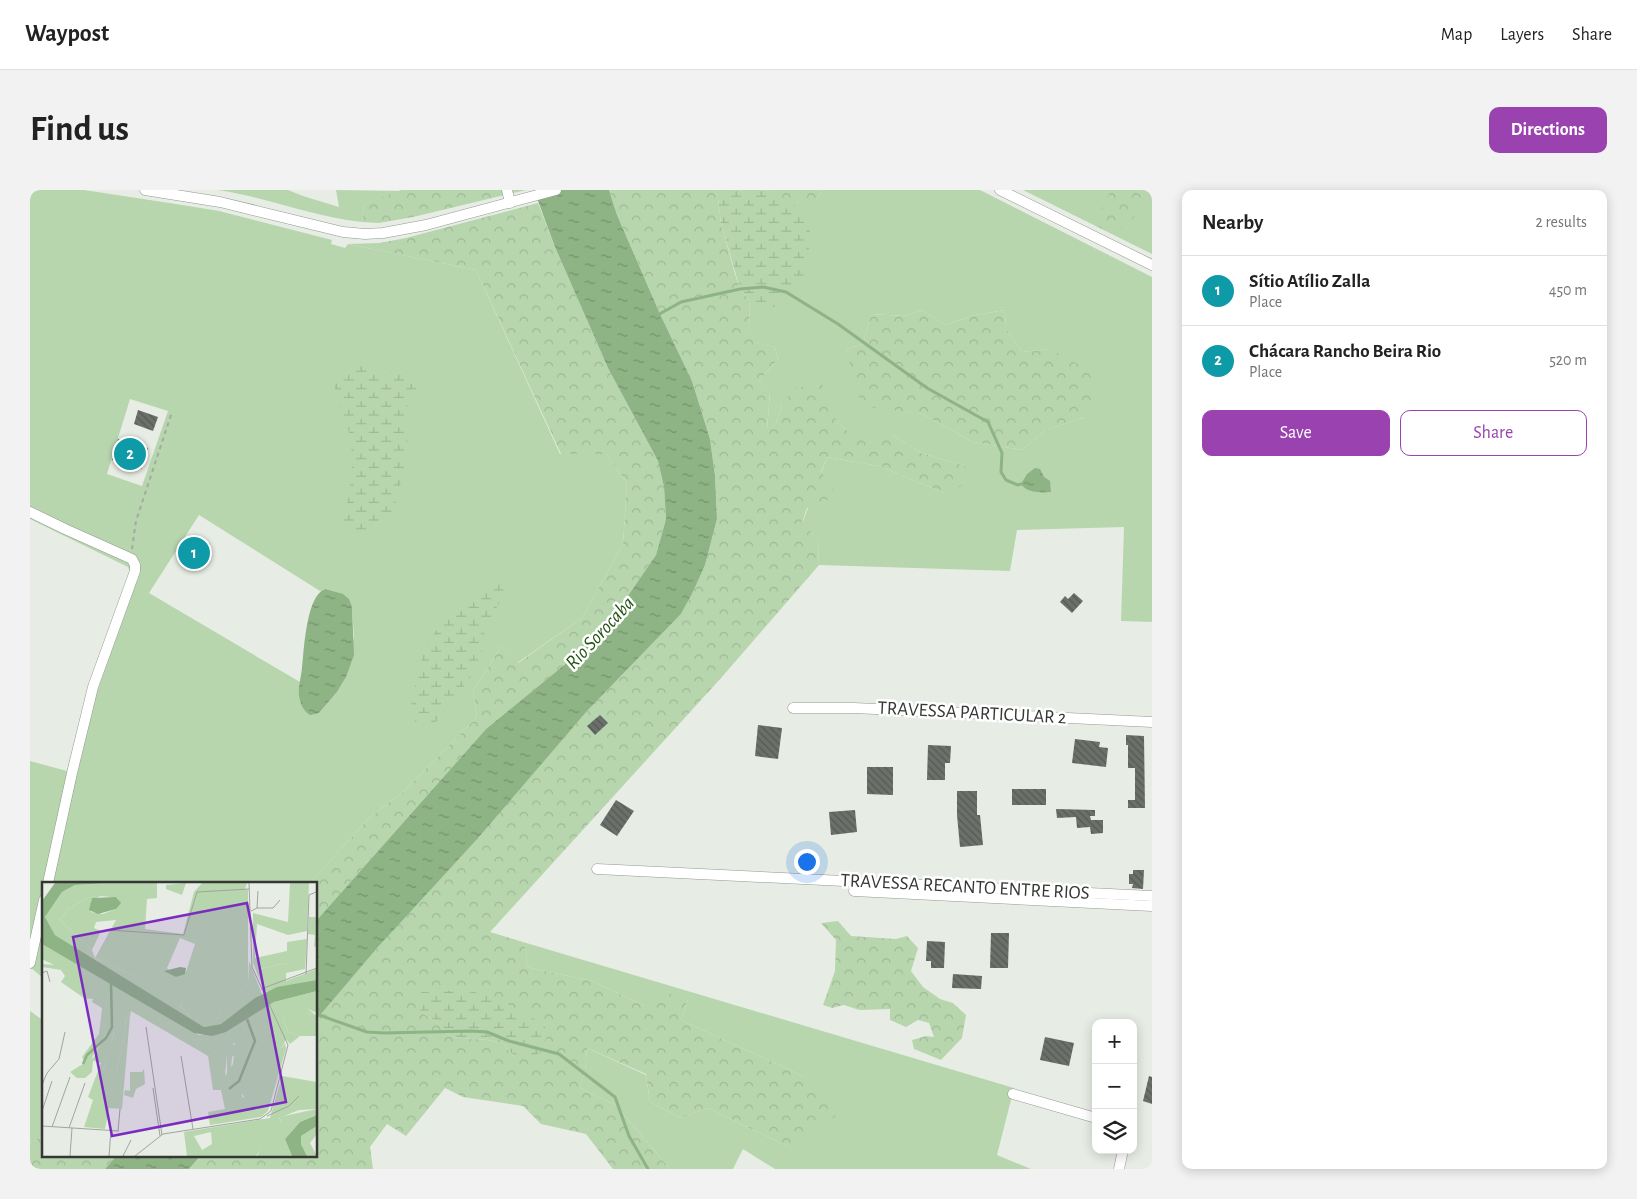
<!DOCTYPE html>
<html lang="en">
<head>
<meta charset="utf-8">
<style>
	body { margin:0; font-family:"Alegreya Sans",sans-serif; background:#f2f2f2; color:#222 }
	.controls { position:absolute; right:15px; bottom:15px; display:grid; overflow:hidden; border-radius:10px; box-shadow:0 2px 12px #0003 }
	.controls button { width:45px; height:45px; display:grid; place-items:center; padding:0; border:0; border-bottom:1px solid #e0e0e0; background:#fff; color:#222; font:25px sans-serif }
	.you { position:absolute; left:776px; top:671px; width:18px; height:18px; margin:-12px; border:4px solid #fff; border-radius:50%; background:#1a73e8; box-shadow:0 0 0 8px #1a73e833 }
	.badge { display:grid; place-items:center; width:32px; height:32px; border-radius:50%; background:#9a43b0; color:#fff; font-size:16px; font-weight:700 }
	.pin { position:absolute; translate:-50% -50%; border:2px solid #fff; box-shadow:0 1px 5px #0006 }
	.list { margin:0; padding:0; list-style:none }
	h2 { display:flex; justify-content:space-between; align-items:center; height:65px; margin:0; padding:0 20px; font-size:21px }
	h2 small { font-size:16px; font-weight:400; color:#767676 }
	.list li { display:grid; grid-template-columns:32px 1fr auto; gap:15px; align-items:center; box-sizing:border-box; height:70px; padding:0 20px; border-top:1px solid #e0e0e0 }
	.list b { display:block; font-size:19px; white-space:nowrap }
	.list p { margin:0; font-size:16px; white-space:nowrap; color:#767676 }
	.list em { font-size:16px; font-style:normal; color:#767676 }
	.actions { display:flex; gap:10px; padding:15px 20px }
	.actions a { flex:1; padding:11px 0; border:1px solid #9a43b0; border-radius:10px; text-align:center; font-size:18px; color:#9a43b0 }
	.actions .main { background:#9a43b0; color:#fff }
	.icon { flex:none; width:28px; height:28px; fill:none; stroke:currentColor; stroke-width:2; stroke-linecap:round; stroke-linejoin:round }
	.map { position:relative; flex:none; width:1122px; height:979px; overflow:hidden; border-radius:10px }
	header { display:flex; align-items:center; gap:30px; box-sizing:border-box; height:70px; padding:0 25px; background:#fff; border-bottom:1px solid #e0e0e0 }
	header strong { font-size:24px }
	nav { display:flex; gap:28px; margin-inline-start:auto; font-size:18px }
	.intro { display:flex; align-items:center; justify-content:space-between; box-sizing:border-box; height:120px; padding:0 30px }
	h1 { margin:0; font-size:35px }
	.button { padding:12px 22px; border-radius:10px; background:#9a43b0; color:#fff; font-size:18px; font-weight:700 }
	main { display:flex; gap:30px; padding:0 30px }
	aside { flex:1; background:#fff; border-radius:10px; box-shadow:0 2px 12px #0003 }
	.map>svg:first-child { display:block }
</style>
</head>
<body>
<header>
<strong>Waypost</strong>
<nav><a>Map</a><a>Layers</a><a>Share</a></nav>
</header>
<div class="intro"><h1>Find us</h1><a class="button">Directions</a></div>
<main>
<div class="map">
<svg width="1122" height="979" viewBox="0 0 1122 979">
	<defs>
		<pattern id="forest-crowns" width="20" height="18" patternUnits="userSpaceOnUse" patternTransform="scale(1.25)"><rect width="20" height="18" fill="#b7d6ae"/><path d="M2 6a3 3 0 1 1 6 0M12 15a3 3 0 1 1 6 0" fill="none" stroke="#9eb896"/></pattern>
		<pattern id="wetland-marsh" width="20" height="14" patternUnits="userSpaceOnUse" patternTransform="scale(1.25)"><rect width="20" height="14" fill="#b7d6ae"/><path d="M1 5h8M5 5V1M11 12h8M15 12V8" fill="none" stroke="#9eb896"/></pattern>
		<pattern id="water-ripples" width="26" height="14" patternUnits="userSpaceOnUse" patternTransform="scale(1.25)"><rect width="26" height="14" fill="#8eb384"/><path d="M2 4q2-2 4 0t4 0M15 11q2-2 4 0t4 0" fill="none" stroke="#75926d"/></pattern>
		<pattern id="building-back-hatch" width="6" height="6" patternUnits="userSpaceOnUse" patternTransform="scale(1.25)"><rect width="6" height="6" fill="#6b716a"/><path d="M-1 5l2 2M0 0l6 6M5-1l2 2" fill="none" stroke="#545954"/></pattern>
	</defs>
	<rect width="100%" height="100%" fill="#e7ede5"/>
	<g fill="#b7d6ae" fill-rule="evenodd">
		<path d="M 0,0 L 54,0 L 146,14 L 189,21 L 302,50 L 301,54 L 315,58 L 318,54 L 446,80 L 530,264 L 576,264 L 597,293 L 593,354 L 552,428 L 487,473 L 471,457 L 443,501 L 447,527 L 373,602 L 340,627 L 280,693 L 14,693 L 14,789 L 0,777 L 0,571 L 37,581 L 55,511 L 100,382 L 98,377 L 0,329 ZM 100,209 L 138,221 L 112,296 L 77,284 ZM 169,325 L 290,401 L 295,399 L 322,417 L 324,447 L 316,487 L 307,502 L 289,523 L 269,504 L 270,492 L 119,403 Z"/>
		<path d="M 188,0 L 258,0 L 273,6 L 309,17 L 306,0 L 371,1 L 334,14 L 332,32 C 283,27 236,7 188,0 Z"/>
		<path d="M 684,0 L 736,0 L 740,4 L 786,11 L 793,0 L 950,0 L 1122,87 L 1122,432 L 1091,431 L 1094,337 L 987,340 L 980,381 L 789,375 L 788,349 L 772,334 L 797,267 L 849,276 L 914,303 L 935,276 L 891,263 L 861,244 L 822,244 L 807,233 L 752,214 L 746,233 L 737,240 L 740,203 L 729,191 L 748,169 L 745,157 L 726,153 L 719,137 L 720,111 L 688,8 ZM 892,120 L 915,135 L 945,125 L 975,120 L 976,139 L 992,162 L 1020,159 L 1055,227 L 1014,241 L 992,260 L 943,252 L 892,224 L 833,215 L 817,159 L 833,154 L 841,124 L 874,126 Z"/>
		<polygon points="993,0 1122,0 1122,64"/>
		<polygon points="493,752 984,898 967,965 1001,979 745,979 713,959 703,979 640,979 586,915 550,898 555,880 557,858 616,885 620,912 651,928 678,918 759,957 775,887 651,830 658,809 615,816 562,791 496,777 497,764"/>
		<polygon points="0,821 14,831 14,944 0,954"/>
	</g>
	<g fill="url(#forest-crowns)" fill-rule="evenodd">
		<polygon points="371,0 496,0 383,27 349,33 332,32 334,14"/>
		<path d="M 579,0 L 684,0 L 688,8 L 691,33 L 705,84 L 710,99 L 720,111 L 719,137 L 727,153 L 745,157 L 748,169 L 729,191 L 740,202 L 737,239 L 746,233 L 752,214 L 765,198 L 792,194 L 807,233 L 822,244 L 861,244 L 891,263 L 935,276 L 936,294 L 914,303 L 849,276 L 797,267 L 791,282 L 803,300 L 794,316 L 777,318 L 772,333 L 788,349 L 789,375 L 691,488 L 460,742 L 493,752 L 497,764 L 496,777 L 562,791 L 615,816 L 630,801 L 658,809 L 651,830 L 775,887 L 800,910 L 806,926 L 759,957 L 678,918 L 651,928 L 620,912 L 616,884 L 557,858 L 555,880 L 550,898 L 586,915 L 640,979 L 583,979 L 556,944 L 511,934 L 493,916 L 433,907 L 415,898 L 376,946 L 357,934 L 340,957 L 343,979 L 159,979 L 171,965 L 286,965 L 286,830 L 348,757 L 557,521 L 651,424 L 663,402 L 675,375 L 687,329 L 685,286 L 680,249 L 662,191 L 630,124 L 587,25 ZM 391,822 L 507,866 L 484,866 L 472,853 L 458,850 L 420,847 L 404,830 Z"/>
		<polygon points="736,0 793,0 786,11 756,12"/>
		<polygon points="1081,0 1121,0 1103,29 1083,44 1064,35"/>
		<polygon points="508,13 525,57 578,178 628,271 634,297 636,329 626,365 584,426 555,458 456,539 286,731 286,693 280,693 340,627 373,602 447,527 443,501 471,457 488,473 552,428 593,354 597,293 576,264 531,264 446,80 318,54 349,53 376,48"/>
		<polygon points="892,120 915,135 945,125 975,120 976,139 992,162 1020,159 1064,183 1063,207 1055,227 1014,241 992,260 943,252 892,224 832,216 822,186 817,159 833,154 841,124 874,126"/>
		<polygon points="808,731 821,746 866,749 877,746 888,758 881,781 893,797 910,809 923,813 936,825 932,848 911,870 884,859 882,850 896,846 904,847 899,833 888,830 876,837 860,830 860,819 829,820 814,815 802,818 793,815 805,781 806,750 791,733"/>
		<polygon points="14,944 14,965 87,965 75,979 0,979 0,954"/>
	</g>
	<g fill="url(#wetland-marsh)">
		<polygon points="684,0 736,0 774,20 780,36 780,54 773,87 756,102 746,116 737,120 720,111 710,99 691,33 688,8"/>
		<path d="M 322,174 C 336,174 340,185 350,186 C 357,187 359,181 364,180 C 371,178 378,182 383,184 L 389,195 C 385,206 376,214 374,226 C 372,235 378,247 378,256 C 378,269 366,316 360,327 C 354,336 340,340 331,345 L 316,341 L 314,329 L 318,311 L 322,277 L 321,248 L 304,196 L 313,180 Z"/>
		<path d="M 473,392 L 474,406 L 455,436 L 453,459 L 440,488 L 420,515 L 404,534 L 388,536 L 380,524 C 384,500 390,459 406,441 C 416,430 429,419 440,410 C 452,401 458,395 473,392 Z"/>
		<polygon points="409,800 458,804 514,834 518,845 507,866 484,866 472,853 458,850 420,847 404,830 391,822 389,803"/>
	</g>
	<g fill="url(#water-ripples)">
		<polygon points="504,0 579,0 587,25 630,124 662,191 680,249 685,286 687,329 675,375 663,402 651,424 557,521 448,648 348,757 286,830 286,731 456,539 555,458 584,426 626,365 636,329 634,297 628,271 578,178 525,57"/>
		<path d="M 1005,278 L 1010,279 L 1014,287 L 1020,291 L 1021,302 C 1011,303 997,303 991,294 L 997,284 Z"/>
		<path d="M 295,399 L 313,404 L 319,409 L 322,417 L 324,465 L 316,487 L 307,502 L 289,523 L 280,525 C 273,521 270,513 269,505 C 268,497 271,487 272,478 C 274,460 276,406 295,399 Z"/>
		<polygon points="87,965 171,965 159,979 75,979"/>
	</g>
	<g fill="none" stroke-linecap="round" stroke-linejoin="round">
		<g stroke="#8eb384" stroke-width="3">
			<polyline points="626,126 651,112 710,99 733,97 756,102 808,134 897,198 958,232 972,263 971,282 976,290 988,295 991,294"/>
			<polyline points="286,824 337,842 354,843 442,841 457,842 479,851 529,864 585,907 599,946 618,979"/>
		</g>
	</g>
	<g fill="url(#building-back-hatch)">
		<polygon points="108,220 128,227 123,241 104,234"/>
		<polygon points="88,249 118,258 111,279 82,270"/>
		<polygon points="166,345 180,354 168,376 160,371 158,373 150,368 156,356 159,358"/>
		<polygon points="1044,403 1053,411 1042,423 1030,412 1035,406 1038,409"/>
		<polygon points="570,525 578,533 565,545 557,536"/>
		<polygon points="728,535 752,538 748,569 725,566"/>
		<polygon points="1096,545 1114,546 1115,618 1098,618 1098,610 1105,610 1105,578 1098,578 1098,555 1096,555"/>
		<polygon points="1045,549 1070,552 1069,557 1078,558 1076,577 1042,573"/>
		<polygon points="898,555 921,556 920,573 915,573 915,590 897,590"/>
		<polygon points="837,577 863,577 863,605 837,604"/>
		<rect x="982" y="599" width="34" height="16"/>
		<polygon points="927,601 947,601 947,625 950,625 953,655 930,657 927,625"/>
		<polygon points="586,610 604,621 587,646 570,635"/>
		<polygon points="1026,619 1065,620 1065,626 1060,626 1061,630 1073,630 1073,643 1061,644 1060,637 1047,638 1046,627 1027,628"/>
		<polygon points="825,620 827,642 801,645 799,622"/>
		<polygon points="1103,680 1114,680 1113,699 1102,698 1103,694 1099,694 1099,684 1103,684"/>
		<polygon points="961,743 979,743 978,778 960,778"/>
		<polygon points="897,751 915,752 914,778 901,778 901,771 896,771"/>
		<polygon points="923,784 952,786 951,799 922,798"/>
		<polygon points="1015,847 1044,853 1039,876 1010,870"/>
		<polygon points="1119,886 1122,887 1122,914 1113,911"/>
	</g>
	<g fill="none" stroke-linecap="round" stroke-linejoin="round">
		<defs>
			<g id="minor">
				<polyline points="115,0 190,12 313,42 335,44 353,43 396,35 526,0"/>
				<polyline points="477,0 480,13"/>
				<polyline points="970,0 1122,75"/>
				<polyline points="0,322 35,339 102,369 105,375 105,381 63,497 42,583 18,693"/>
				<polyline points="763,518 824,518 1122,532"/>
				<polyline points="567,679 1122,706"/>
				<polyline points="824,701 1122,716"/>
				<polyline points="0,773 14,710"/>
				<polyline points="983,904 1066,928"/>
				<polyline points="1089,979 1093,960"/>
			</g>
		</defs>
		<use href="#minor" stroke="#939991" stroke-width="11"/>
		<polyline stroke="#a4a8a2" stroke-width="2" stroke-dasharray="4 4" stroke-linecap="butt" points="102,359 106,331 142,222"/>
		<use href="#minor" stroke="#fff" stroke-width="10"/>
	</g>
	<g text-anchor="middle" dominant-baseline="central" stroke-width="5" stroke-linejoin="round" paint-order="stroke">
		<g font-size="19" fill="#353734" stroke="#fff">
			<text transform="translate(942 523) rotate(3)">TRAVESSA PARTICULAR 2</text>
			<text transform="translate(935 697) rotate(3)">TRAVESSA RECANTO ENTRE RIOS</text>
		</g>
		<g font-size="20" font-style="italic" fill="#225211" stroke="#fff">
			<text transform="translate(570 443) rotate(-47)">Rio Sorocaba</text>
		</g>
	</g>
	<g transform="translate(12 692)">
		<rect width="275" height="275" fill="#e7ede5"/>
		<path d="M 144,1 L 140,13 L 124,7 L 124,3 ZM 160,1 L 205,1 L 203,7 L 206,8 L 206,103 L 177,124 L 178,132 L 174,137 L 163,139 L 148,134 L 138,124 L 140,121 L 127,119 L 88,92 L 53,76 L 74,38 L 54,40 L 52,46 L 59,49 L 50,68 L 18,38 L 26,27 L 48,15 L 115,4 L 115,16 L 105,17 L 103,47 L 141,52 L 152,10 ZM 59,14 L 76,16 L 74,27 L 61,32 L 49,30 L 49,18 ZM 138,56 L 153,62 L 144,90 L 134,95 L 125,86 ZM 248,1 L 267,1 L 265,49 L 246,53 L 215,42 L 213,76 L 245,69 L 245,60 L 265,57 L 263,87 L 244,91 L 244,81 L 218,87 L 211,81 L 211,31 L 246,40 ZM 267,35 L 275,35 L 275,64 L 272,65 L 273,53 L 266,52 ZM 266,127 L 275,134 L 268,131 L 243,136 L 268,150 L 275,150 L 275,154 L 258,154 L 246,150 L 241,135 ZM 88,134 L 80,227 L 67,226 L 63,247 L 42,245 L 51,218 L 46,215 L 59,181 L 51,179 L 50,190 L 43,196 L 35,196 L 28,190 L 52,175 L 65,150 L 72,149 L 69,161 L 63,168 L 65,173 L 61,189 L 74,189 L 80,165 L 84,166 L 81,158 L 84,136 ZM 223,145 L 234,163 L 240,166 L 243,161 L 244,167 L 226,229 L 219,235 L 168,243 L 166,230 L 183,227 L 179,208 L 171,208 L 166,174 L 172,170 L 185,172 L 183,194 L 191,182 L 193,162 L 188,160 ZM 196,187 L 213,188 L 216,193 L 201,216 L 193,197 ZM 240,194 L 275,200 L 275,227 L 257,228 L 237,236 L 239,239 L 214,274 L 145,274 L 142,250 L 228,236 ZM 169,250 L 170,262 L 160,268 L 152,254 Z" fill="#b7d6ae" fill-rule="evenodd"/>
		<path d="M 64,1 L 115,1 L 115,4 L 77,12 L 48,15 L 26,27 L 18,38 L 50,68 L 53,76 L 88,92 L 127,118 L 140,120 L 138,124 L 148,134 L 163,138 L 174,137 L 178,132 L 176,124 L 206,103 L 207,79 L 220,112 L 179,142 L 162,145 L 13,53 L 3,35 L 20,10 L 33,3 ZM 0,62 L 157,153 L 184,150 L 232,120 L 275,109 L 275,131 L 266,127 L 257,134 L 241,135 L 246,150 L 258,154 L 248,162 L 244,157 L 240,166 L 230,161 L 233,148 L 227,143 L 206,153 L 203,159 L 189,160 L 198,168 L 190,175 L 188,197 L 185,197 L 185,172 L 179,174 L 173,170 L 166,174 L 89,129 L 88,134 L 84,136 L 81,158 L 84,166 L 80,166 L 74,189 L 68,196 L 61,189 L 65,173 L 63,169 L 64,163 L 69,161 L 72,150 L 65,150 L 48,179 L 44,182 L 40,175 L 57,152 L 60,126 L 50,120 L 51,117 L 42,116 L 19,100 L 23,94 L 19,88 L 0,85 L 0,82 L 12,83 L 0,77 ZM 211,81 L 218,87 L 244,81 L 244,99 L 275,87 L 275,98 L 223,110 ZM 205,172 L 212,175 L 217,198 L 211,203 L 209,216 L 205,217 L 193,206 L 193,197 L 196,176 ZM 102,187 L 103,202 L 94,207 L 91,216 L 82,213 L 83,208 L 88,209 L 88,190 L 100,190 ZM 275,227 L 275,233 L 258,240 L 243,257 L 250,274 L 215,274 L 225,254 L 239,239 L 237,235 ZM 275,244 L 275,252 L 268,261 L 275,274 L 265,274 L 259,262 L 259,254 Z" fill="#b7d6ae"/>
		<path d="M 181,82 L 185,84 L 184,97 L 159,96 L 155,92 L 157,88 ZM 131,106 L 141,108 L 152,118 L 124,111 L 125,107 ZM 76,118 L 78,130 L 73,142 L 69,141 L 69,125 ZM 268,131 L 275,134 L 275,150 L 250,151 L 245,146 L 243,135 ZM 230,141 L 235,145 L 228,159 L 216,161 L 210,158 L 212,151 Z" fill="#b7d6ae"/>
		<path d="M 13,1 L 64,1 L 33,3 L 20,10 L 3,35 L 13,53 L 162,145 L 179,142 L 213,116 L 235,105 L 275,98 L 275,109 L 232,120 L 184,150 L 170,154 L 152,151 L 0,62 L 0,19 ZM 74,15 L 79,21 L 74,27 L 56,32 L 47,28 L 50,16 ZM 138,85 L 144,86 L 143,92 L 134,95 L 122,89 ZM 275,233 L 275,244 L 259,254 L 259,262 L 265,274 L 250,274 L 243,257 L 258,240 Z" fill="#8eb384"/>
		<path fill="none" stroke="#8eb384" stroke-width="2.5" d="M 41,182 L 45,173 L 64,156 L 70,145 L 69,100M 187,207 L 197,199 L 213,159 L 205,137"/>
		<path fill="none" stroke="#a0a49e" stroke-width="1" d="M 215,26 L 216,9M 209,29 L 215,26 L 231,26 L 238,18M 67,48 L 142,53 L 155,10 L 207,7M 0,91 L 5,89 L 8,100M 264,92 L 267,13 L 274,10M 219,107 L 275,86M 104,145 L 120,253M 139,174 L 151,247M 0,203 L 5,191 L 17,177 L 23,150M 111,206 L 118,254M 0,229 L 10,199M 225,234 L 247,224 L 257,214M 0,244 L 77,249M 10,245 L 28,195M 27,246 L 43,201M 76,249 L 78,227M 28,274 L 30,246M 67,274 L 69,248M 81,274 L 89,258M 93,274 L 121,252 L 218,237 L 229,229 L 246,163 L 210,85 L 207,1"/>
		<path fill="#7b2cbf" fill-opacity="0.15" stroke="#7b2cbf" stroke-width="2.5" d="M 205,21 L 244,220 L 70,254 L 31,55 Z"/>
		<rect width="275" height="275" fill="none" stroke="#353734" stroke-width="2.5"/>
	</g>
</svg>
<div class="controls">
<button>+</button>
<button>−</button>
<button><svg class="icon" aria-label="layers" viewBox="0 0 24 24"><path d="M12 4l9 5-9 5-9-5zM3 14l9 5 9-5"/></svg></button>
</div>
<div class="you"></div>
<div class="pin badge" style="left:164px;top:363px;background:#0f9aa8">1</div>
<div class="pin badge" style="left:100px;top:264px;background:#0f9aa8">2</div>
</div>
<aside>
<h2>Nearby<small>2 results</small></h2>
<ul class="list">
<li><span class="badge" style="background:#0f9aa8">1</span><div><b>Sítio Atílio Zalla</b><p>Place</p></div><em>450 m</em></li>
<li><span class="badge" style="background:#0f9aa8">2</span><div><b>Chácara Rancho Beira Rio</b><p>Place</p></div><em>520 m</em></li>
</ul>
<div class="actions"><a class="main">Save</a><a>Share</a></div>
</aside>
</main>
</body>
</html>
